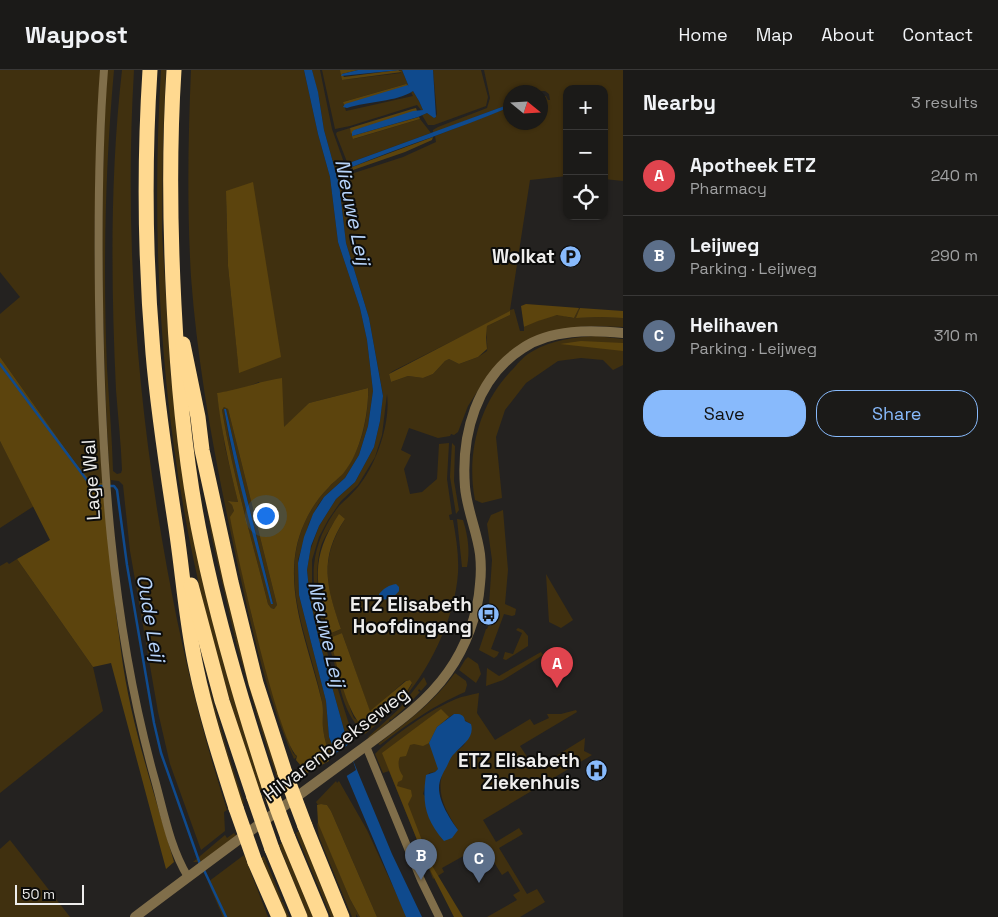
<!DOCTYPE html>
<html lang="en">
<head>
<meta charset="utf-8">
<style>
	body { margin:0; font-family:"Space Grotesk",sans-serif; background:#242321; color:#f1f3f6 }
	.controls { position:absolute; right:15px; top:15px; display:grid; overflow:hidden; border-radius:10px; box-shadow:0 1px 4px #0004 }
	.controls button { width:45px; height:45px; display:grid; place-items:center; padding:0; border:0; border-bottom:1px solid #393837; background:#1b1a18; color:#f1f3f6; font:25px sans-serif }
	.compass { position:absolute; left:503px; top:15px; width:45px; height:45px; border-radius:50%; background:#1b1a18; box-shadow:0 1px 4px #0004; rotate:108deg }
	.scale { position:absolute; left:15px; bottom:12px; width:69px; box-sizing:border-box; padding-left:5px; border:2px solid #eeedec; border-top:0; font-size:14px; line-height:18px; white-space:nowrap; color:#eeedec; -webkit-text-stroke:4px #0c0c0b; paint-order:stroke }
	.you { position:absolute; left:265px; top:445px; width:18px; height:18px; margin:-12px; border:4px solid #fff; border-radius:50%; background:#1a73e8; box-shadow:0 0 0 8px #1a73e833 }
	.badge { display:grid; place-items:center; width:32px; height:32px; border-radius:50%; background:#88bafc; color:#fff; font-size:16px; font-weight:700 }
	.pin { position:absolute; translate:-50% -41px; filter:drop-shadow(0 1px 2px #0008) }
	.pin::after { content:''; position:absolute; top:26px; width:18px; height:15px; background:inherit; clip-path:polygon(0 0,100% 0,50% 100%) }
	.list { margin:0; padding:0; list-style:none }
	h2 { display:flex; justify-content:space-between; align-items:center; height:65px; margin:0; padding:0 20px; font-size:21px }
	h2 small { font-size:16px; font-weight:400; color:#a0a1a2 }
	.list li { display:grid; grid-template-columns:32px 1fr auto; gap:15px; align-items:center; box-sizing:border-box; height:80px; padding:0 20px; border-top:1px solid #393837 }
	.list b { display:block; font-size:19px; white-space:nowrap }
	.list p { margin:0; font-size:16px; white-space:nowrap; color:#a0a1a2 }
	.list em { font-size:16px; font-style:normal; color:#a0a1a2 }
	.actions { display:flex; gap:10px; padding:15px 20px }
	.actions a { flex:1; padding:11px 0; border:1px solid #88bafc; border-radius:20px; text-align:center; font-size:18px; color:#88bafc }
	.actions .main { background:#88bafc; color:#111 }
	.icon { flex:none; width:28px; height:28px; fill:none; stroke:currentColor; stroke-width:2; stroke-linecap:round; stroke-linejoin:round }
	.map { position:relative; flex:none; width:623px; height:847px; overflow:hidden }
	header { display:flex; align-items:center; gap:30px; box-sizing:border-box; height:70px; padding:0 25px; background:#1b1a18; border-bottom:1px solid #393837 }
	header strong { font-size:24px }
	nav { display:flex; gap:28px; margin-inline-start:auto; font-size:18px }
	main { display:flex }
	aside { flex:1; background:#1b1a18 }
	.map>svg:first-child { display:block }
</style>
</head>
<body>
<header>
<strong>Waypost</strong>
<nav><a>Home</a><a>Map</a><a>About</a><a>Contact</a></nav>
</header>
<main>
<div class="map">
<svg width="623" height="847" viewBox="0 0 623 847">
	<rect width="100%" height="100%" fill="#242220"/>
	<g fill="#40300f" fill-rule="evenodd">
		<path d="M 0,0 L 101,0 C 99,44 96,89 95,133 C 94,226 96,320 103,413 L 93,413 L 76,394 L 0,287 L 0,244 L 20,227 L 0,202 Z"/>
		<path d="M 107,0 L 114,0 C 105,99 103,199 107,298 C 109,332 112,366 113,401 L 117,404 L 121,403 L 122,400 C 121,373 118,347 116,320 C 111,214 110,106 122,0 L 134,0 C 124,167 137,333 167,498 C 182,580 201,660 227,740 L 224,742 L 225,761 L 201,780 L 170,694 L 158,642 L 130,481 L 123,415 L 119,411 L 111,410 L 111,415 L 110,415 C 102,277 99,139 107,0 Z"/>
		<path d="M 161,0 L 166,0 L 163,70 L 162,163 L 171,308 L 263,719 L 259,722 C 240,663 221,604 206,544 C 162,367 150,182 161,0 Z"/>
		<path d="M 191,0 L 304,0 L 318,64 L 330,107 L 338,172 L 360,238 L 367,270 L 373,321 L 368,356 L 359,385 L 345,408 L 324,427 L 318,435 L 309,453 L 298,490 L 299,525 L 326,631 L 329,667 L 336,684 L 331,687 C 327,678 324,668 323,658 C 322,649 324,641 322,632 C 311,573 278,514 304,454 C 310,440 318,428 329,417 C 333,412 338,409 342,404 C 361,382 369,346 368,318 L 309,333 L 284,358 L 259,312 L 239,320 L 217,323 L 225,377 L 238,432 L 229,431 L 232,435 L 234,441 L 242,502 L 252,547 L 281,651 L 293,683 L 297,687 L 294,689 C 266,625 251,555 236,487 C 216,395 198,301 191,207 C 187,139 188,69 191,0 ZM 226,122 L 239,302 L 228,196 Z"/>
		<path d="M 312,0 L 320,0 L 332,59 L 347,101 L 354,103 L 403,87 L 436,72 L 435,66 L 510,37 L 510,52 L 540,52 L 541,26 L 546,26 L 548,30 L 550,30 L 549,24 L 545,21 L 510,22 L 510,34 L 433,63 L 433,60 L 438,57 L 487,38 L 490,28 L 484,0 L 623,0 L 623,111 L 604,109 L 604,19 L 567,19 L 567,106 L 530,110 L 510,240 L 514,239 L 520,261 L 524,261 L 524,257 C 535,252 549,244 561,245 C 566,246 570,248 574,248 L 579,238 L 580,240 L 577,248 L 600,247 L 623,248 L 623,257 L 592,256 L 577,257 L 555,262 L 486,308 L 468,336 L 458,362 L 454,365 L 451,364 L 450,366 L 438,368 L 409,358 L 401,380 L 411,385 L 404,399 L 410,424 L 422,422 L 437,409 L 439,374 L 449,373 L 447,409 L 452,444 L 449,445 L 450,450 L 453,450 C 456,467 459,485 458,503 C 455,549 428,604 397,636 C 387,646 376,655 365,664 C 343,644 341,620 334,592 C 326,563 311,526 314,495 C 316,474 326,452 339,436 C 345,430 352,424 358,417 C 376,395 391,353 387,324 L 382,365 L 375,387 L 358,415 L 341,431 L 328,450 L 319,467 L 312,490 L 312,514 L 317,537 L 330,594 L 354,670 L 348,674 L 319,570 L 310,529 L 307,500 L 310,481 L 319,456 L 336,429 L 355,412 L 374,377 L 380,351 L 383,325 L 369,248 L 346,173 L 339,114 L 324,60 L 319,28 ZM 510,242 L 510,245 L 487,256 C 485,265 488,272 487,281 L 478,287 L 459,294 L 449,289 L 445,291 L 433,304 L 423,308 L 408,306 L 391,312 L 389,304 L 393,301 ZM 345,449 C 319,490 326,516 341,559 L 329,564 C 319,538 313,503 321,476 C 324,467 330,459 334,452 ZM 342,563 L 370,642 L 405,611 L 410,610 L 412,614 C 403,631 382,645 367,656 L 354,648 L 351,641 L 330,569 Z"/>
		<polygon points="322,0 341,0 342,10 401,3 400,0 402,0 409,17 406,14 343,32 346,41 413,26 411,22 413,21 419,31 423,40 421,40 417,35 350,56 335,59"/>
		<polygon points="433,0 481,0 488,27 486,36 434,55 428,55 422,45 427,43 435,48 437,44"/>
		<polygon points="420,49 431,63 349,93 353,100 349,97 336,64 337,62 350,58 354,69"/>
		<path d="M 596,266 L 623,269 L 623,295 L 613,300 L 603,290 L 581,288 L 558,291 L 526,313 L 505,340 L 496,367 L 502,428 L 482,433 L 475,430 C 466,384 479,333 513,299 C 519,292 525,285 533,281 C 551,270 576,267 596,266 Z"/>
		<path d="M 224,337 L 228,339 L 277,535 L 274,539 L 271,538 L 268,534 C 252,470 233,406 222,340 ZM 224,339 L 226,339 L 240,400 L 271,525 L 273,534 L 272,534 L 230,373 Z"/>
		<polygon points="0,371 34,436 0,458"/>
		<polygon points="452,373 455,376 454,411 459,440 456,444 450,407"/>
		<polygon points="203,418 280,706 277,708 262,662 235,569 237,567 235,568 213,473"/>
		<polygon points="503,440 508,500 505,534 516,539 515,545 512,546 504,544 491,579 499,582 497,586 494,588 479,580 486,559 487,559 489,554 487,553 492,536 489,535 492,490 487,454 491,445"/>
		<path d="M 457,449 L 463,450 C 468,466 470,481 467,497 L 462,497 Z"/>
		<polygon points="17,489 93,597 103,641 0,723 0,496 7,492 9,494"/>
		<polygon points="546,504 573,550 561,558 549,552"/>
		<polygon points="518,558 523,560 528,566 528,576 506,590 503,589 505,582 513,584 522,563 516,560"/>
		<polygon points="541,582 543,585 503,610 486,616 487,598 499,606"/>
		<polygon points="468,587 478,594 481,604 476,613 459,600 465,590"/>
		<path d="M 455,603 L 466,611 L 467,615 L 465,622 C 431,637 409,653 380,675 L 378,674 C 407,652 434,632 455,603 Z"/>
		<polygon points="424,607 427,614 421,621 419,619 418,621 420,622 406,637 405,635 405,638 391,650 390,649 389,652 369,668 368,667 399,639"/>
		<polygon points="207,615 209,617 228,683 244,733 242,735"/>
		<path d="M 479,623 L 477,643 L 495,670 L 530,649 L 534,655 L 549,648 L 547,644 L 561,644 L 576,640 L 577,642 L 520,676 L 535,699 L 585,668 L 584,681 L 592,685 L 483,750 L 496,772 L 519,758 L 523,764 L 499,778 L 527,824 L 537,819 L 545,832 L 520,847 L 487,847 L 517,830 L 513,825 L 520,821 L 508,801 L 502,805 L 483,775 L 442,798 L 444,802 L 433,809 L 389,701 L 383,703 L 375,684 C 392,666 433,638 456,629 C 463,626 471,625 479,623 ZM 454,644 L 471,654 C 469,661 467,672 463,676 C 460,679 456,681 453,684 C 432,712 440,733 458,760 L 423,724 L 429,703 L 435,702 L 438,699 L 445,650 Z"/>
		<polygon points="336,711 337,713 339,711 367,760 407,847 377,847 331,741 327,735 321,734 318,735 316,732"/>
		<polygon points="317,753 320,755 350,829 360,847 358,847 356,844 356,847 352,847 350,842 319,767"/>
		<polygon points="300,760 336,847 331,847 296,763"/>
		<polygon points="234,763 237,767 202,792 193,792 225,765 227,768"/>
		<polygon points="10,770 70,847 0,847 0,779"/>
		<polygon points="282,773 285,779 314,847 308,847 279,775"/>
		<polygon points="244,785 268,847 223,847 208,812"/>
		<polygon points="264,786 282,830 281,832 283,832 289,847 285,847 261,788"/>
	</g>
	<g fill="#5c440d" fill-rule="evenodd">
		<polygon points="340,0 358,0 342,4 344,7 398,0 402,2 342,10"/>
		<polygon points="406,14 408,15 405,17 344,35 343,32"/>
		<polygon points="412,39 416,38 417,41 355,60 351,64 350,58"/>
		<polygon points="419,47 420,49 353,69 352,66"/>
		<polygon points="433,67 432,70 405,82 353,100 352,97"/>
		<polygon points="253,112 281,287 239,303 228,196 226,121"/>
		<polygon points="526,234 579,238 574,248 557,245 538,251 524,257 521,236"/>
		<polygon points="580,238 623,241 623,248 600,247 576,248"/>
		<polygon points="510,241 510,245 487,256 486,267 487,279 478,287 459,294 449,289 445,291 433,304 423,308 408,306 391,312 389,304"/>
		<polygon points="581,271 623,273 623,281 560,274"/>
		<path d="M 0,287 L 76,394 L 93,413 L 103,413 C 109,469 113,525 121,581 C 130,652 154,722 174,792 L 166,799 L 111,593 L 93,597 L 17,489 L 50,470 L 0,371 Z"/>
		<path d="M 282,308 L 284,357 L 309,333 L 368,318 C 369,342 361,381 345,401 C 341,407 334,411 329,417 C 318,428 310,440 304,454 C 278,512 309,574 322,632 C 324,641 322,649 323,658 C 324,668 327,678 331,687 L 328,689 L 329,691 L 307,703 L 296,690 L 297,686 C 278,670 236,481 230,447 L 234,441 L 232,435 L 228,431 L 238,432 C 229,395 221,360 217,323 C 239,320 260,311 282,308 ZM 224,337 L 228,339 L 277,535 L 274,539 L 271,538 L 268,534 C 252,470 233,406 222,340 Z"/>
		<path d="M 339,444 L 345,449 C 318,489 327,517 341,559 L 329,564 C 316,514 309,489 339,444 Z"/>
		<path d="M 342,563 L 370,641 L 406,611 L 410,610 L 412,613 L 406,623 L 397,633 L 390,637 L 386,642 L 363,657 C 345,641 337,593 330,568 Z"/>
		<path d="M 441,639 L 449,647 L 437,657 L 429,673 L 423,676 L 414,674 L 410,675 L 406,686 L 400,687 C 397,693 399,701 403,706 L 402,710 L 398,712 L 397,716 L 411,720 L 412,726 L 408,734 L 431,794 L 463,847 L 454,847 L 426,792 L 382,683 Z"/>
		<polygon points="321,734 327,735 331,741 377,847 360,847 350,829 318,753 317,735"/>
	</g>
	<g fill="#0f4a8d">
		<polygon points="304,0 312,0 318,22 324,60 339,114 346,173 369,248 383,326 380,351 374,377 355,412 336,429 319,456 311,476 307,500 310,529 319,570 348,674 347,676 392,784 422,847 406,847 337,683 336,684 329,667 326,631 299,525 298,493 304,467 313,444 324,427 345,408 359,385 368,356 373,321 367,270 360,238 338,172 330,107 318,64"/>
		<polygon points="358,0 400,0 341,6 342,4"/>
		<path d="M 402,0 L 433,0 L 436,47 L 434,48 L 427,43 L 418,47 L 352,66 L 352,62 L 354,60 L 413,41 L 423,40 L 419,31 L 413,21 C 397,32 368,31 347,38 L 343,37 L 345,34 L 408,15 L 409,17 Z"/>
		<path d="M 510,34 L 510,37 C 458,59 404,76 352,97 L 349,96 L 349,93 Z"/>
		<path d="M 224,339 L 226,339 L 240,400 L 273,534 L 271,534 C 254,470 236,405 224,339 Z"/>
		<path d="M 396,514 L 399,517 L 399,521 C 394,527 387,532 379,528 L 379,524 C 384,518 389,515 396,514 Z"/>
		<path d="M 454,644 C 460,644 464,644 465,651 L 471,654 C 475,668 462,675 455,683 C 451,686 449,692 447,696 C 443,703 439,710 439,718 C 439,732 450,749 458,760 L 452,768 L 444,771 C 425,749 422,733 426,705 L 435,702 L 438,699 L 429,673 L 437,657 Z"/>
	</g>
	<polygon fill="#242220" points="348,675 356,700 345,707 336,683"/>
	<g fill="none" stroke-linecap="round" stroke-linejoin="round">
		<g stroke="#0f4a8d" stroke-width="2.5">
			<polyline points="0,294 89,413 95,416 114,416 117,420 127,495 154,653 161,683 200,794"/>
			<polyline points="203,798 226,847"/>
		</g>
		<g stroke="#806e4a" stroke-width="8">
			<path d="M 104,0 C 98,76 98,154 99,230 C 101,388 111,549 153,703 C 163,737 169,776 188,807"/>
			<polyline points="366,676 421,810 439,847"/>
		</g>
		<path stroke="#806e4a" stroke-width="10" d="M 135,847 C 209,791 284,736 359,681 C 390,658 425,635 448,602 C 466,577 478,544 480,514 C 481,505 481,493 480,484 C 477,461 467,440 465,417 C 461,365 476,308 523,278 C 551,259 591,260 623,263"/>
		<g stroke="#ffd990" stroke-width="15">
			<path d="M 150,0 C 144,94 145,189 153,283 C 158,342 167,400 176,458 C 183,504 186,551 196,597 C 206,645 221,691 236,738"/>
			<path d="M 174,0 C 169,78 170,156 174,235 C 178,315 185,396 202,475 C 219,557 243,637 269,716"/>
			<polyline points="183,274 198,347 202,380 231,512 256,613 285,703"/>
			<polyline points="191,515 222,631 254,727"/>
			<polyline points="305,756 342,847"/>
			<polyline points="288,768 321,847"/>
			<polyline points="272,779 300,847"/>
			<polyline points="255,792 279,847"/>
		</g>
		<g stroke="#ffd990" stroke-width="15">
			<polyline points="285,703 305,756"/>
			<polyline points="269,716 288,768"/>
			<polyline points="254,727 272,779"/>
			<polyline points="236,738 255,792"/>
		</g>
	</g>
	<defs>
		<symbol id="parking-disc" viewBox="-11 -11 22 22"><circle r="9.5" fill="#88bafc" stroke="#0c0c0b"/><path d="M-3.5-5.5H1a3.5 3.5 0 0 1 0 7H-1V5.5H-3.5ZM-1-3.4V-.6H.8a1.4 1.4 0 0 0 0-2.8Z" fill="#111"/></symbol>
		<symbol id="bus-disc" viewBox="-11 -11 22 22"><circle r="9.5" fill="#88bafc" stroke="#0c0c0b"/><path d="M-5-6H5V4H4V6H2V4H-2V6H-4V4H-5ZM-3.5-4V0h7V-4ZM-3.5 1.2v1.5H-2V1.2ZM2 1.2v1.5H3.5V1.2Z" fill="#111"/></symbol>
		<symbol id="hospital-disc" viewBox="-11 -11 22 22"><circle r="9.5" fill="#88bafc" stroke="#0c0c0b"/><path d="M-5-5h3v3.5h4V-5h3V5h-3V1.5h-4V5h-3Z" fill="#111"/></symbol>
	</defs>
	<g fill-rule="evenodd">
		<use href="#parking-disc" x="558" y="174" width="25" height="25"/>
		<use href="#bus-disc" x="476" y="532" width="25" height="25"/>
		<use href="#hospital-disc" x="584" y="688" width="25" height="25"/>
	</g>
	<g text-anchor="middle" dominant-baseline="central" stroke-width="4" stroke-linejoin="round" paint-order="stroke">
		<g font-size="19" font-weight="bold" fill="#eeedec" stroke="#0c0c0b" text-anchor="end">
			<text x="555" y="186">Wolkat</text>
			<text x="472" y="534">ETZ Elisabeth<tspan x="472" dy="22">Hoofdingang</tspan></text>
			<text x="580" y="690">ETZ Elisabeth<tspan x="580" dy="22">Ziekenhuis</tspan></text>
		</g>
		<g font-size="19" fill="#eeedec" stroke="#0c0c0b">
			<text transform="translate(91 410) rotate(-94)">Lage Wal</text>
			<text transform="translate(336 674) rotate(-37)">Hilvarenbeekseweg</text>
		</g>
		<g font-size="20" font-style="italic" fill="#b7d4fb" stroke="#0c0c0b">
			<text transform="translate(353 142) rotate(78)">Nieuwe Leij</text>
			<text transform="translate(151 548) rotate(80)">Oude Leij</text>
			<text transform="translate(327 564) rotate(77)">Nieuwe Leij</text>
		</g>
	</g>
</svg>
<div class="controls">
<button>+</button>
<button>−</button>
<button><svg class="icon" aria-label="locate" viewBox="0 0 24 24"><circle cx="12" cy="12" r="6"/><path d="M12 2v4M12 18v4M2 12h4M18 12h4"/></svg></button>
</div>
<svg class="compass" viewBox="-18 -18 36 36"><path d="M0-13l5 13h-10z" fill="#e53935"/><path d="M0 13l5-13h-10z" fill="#a0a1a2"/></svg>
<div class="scale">50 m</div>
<div class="you"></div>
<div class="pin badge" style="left:557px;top:618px;background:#e0444e">A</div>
<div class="pin badge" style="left:421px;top:810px;background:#5c6f8a">B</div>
<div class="pin badge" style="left:479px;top:813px;background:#5c6f8a">C</div>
</div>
<aside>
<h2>Nearby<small>3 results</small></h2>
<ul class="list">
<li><span class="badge" style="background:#e0444e">A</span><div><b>Apotheek ETZ</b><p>Pharmacy</p></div><em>240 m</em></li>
<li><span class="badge" style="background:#5c6f8a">B</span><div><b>Leijweg</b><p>Parking · Leijweg</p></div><em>290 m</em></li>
<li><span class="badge" style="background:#5c6f8a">C</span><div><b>Helihaven</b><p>Parking · Leijweg</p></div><em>310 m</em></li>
</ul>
<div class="actions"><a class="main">Save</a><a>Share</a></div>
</aside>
</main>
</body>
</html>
